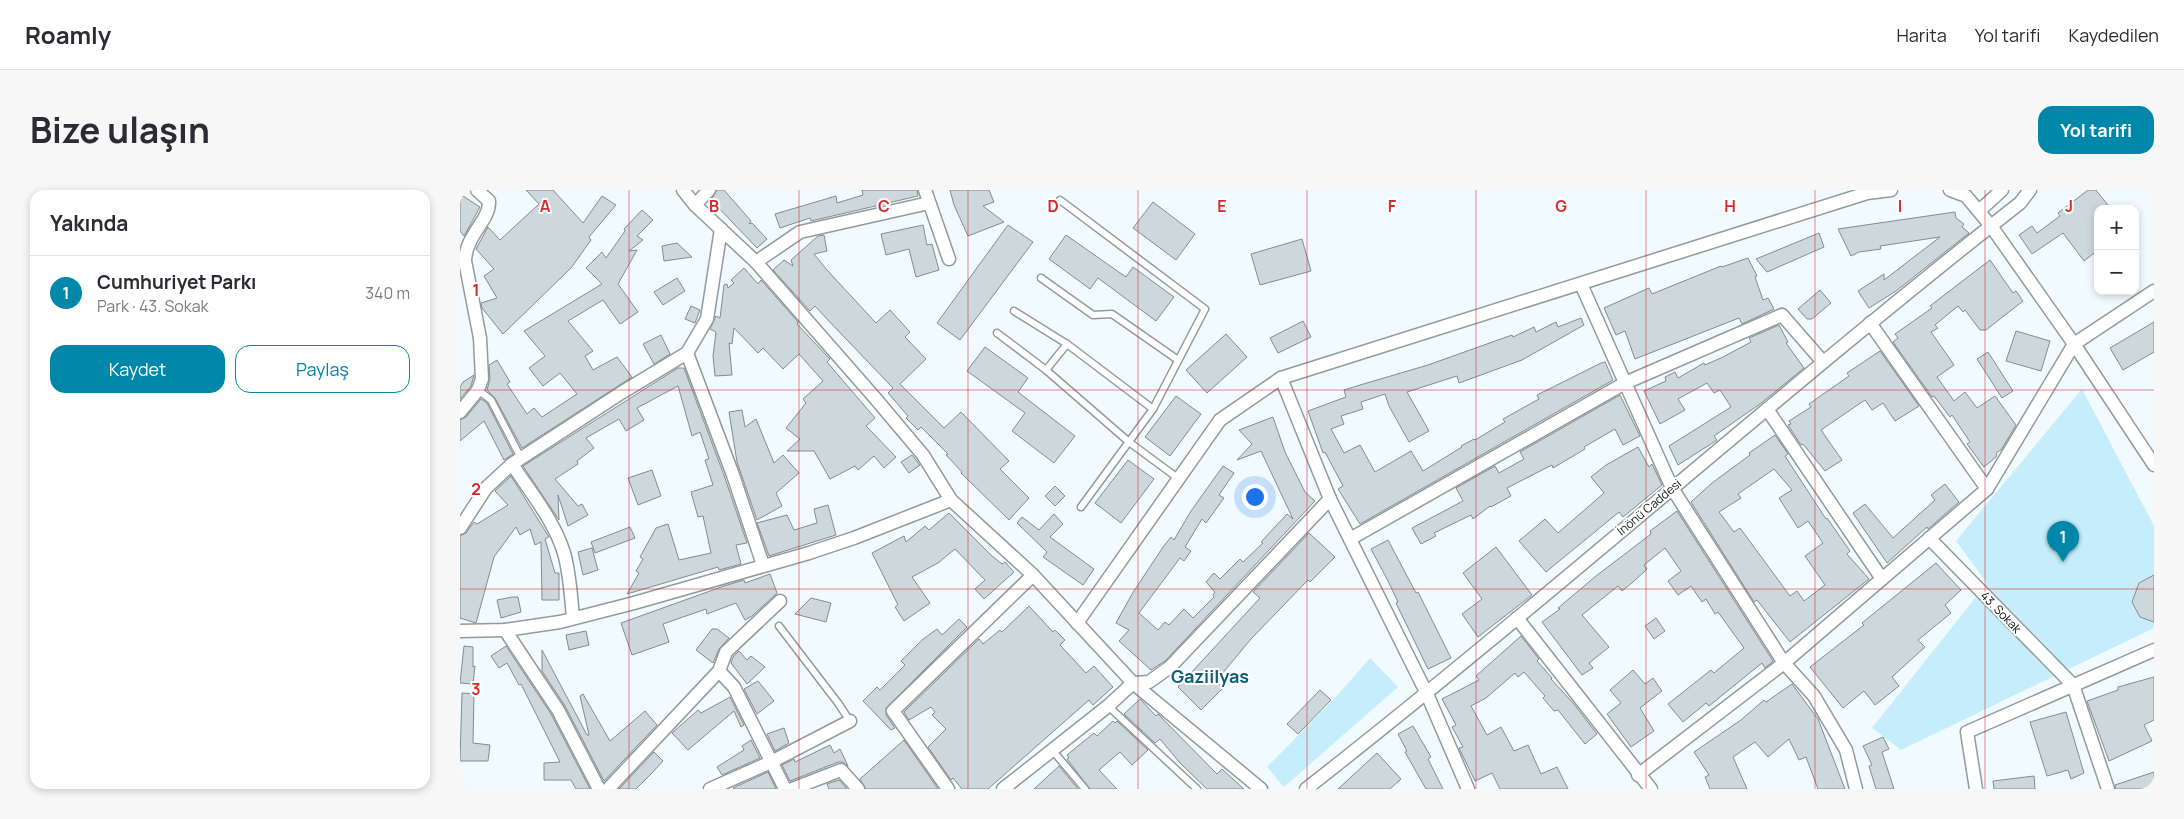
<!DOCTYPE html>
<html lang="tr">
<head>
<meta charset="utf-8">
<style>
	body { margin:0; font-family:Manrope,sans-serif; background:#f7f7f7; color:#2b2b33 }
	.controls { position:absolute; right:15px; top:15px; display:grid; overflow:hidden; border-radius:10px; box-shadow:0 2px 8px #0003 }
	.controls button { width:45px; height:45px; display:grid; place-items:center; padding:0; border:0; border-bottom:1px solid #e1e1e2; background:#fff; color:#2b2b33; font:25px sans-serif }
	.you { position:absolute; left:794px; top:306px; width:18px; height:18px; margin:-12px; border:4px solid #fff; border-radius:50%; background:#1a73e8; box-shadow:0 0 0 8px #1a73e833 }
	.badge { display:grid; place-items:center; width:32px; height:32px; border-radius:50%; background:#0187a9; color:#fff; font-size:16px; font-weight:700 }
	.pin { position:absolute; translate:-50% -41px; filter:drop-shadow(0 1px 2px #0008) }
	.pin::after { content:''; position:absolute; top:26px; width:18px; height:15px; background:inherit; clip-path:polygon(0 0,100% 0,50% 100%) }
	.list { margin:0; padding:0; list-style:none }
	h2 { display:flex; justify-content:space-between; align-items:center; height:65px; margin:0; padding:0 20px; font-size:21px }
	h2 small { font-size:16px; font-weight:400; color:#7c7c81 }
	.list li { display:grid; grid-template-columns:32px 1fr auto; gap:15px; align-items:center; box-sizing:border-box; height:75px; padding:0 20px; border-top:1px solid #e1e1e2 }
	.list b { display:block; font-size:19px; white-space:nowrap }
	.list p { margin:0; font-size:16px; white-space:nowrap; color:#7c7c81 }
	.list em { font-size:16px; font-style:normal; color:#7c7c81 }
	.actions { display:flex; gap:10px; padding:15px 20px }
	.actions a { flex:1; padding:11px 0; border:1px solid #0187a9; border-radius:15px; text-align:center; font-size:18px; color:#0187a9 }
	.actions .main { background:#0187a9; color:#fff }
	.map { position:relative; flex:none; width:1694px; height:599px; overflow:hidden; border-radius:15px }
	header { display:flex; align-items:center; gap:30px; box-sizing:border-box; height:70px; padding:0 25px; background:#fff; border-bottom:1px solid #e1e1e2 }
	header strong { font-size:24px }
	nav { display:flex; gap:28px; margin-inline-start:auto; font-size:18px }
	.intro { display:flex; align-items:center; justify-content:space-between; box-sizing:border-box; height:120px; padding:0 30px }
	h1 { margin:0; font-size:35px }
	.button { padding:12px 22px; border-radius:15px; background:#0187a9; color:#fff; font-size:18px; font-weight:700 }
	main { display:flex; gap:30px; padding:0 30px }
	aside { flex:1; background:#fff; border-radius:15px; box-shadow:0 2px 8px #0003 }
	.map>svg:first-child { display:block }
</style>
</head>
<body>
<header>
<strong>Roamly</strong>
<nav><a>Harita</a><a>Yol tarifi</a><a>Kaydedilen</a></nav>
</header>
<div class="intro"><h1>Bize ulaşın</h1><a class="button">Yol tarifi</a></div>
<main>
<aside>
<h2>Yakında<small></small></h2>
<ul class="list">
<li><span class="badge">1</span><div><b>Cumhuriyet Parkı</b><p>Park · 43. Sokak</p></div><em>340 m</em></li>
</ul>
<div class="actions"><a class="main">Kaydet</a><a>Paylaş</a></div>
</aside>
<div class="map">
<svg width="1694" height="599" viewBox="0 0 1694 599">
	<rect width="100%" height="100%" fill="#f1fafe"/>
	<g fill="#c5edfc">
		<polygon points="1622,199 1694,336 1694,438 1441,560 1412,538 1527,393 1496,351"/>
		<polygon points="910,468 938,497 824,597 807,577 875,508"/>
	</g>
	<g fill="#cdd8dd" stroke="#828c90" fill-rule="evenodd">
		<polygon points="66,0 93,0 123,33 142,6 156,15 129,47 131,50 111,78 43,144 22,118 21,113 37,108 24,86 34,79 16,59 28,37 40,50 79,14"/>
		<polygon points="257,0 264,0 291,31 289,34 292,33 307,49 297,58 251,10"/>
		<polygon points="402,0 457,0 458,6 351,31 350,28 320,38 315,24 376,6 377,13 403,5"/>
		<polygon points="490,0 529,0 534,12 523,16 544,32 508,46 494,15"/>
		<polygon points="1628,0 1636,0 1651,19 1638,19 1638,60 1624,71 1603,43 1572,64 1559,45 1572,36 1577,43 1600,26 1598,23"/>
		<polygon points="0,4 20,17 4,46 0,41"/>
		<polygon points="693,12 735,44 716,70 673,38"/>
		<polygon points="182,20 193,30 177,46 183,50 169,61 177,60 158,94 178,122 160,134 143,110 108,131 133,161 125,166 133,180 157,167 172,187 62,258 35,208 27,200 30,189 29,175 37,170 50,192 47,194 67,224 74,218 82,227 117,204 100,183 83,196 69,178 85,166 64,141 142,94 126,78 142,62 146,68 165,41 164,39"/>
		<polygon points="1495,22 1496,28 1504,34 1502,37 1509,43 1436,101 1409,118 1398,101 1424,84 1424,90 1480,47 1420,56 1421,59 1399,62 1391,66 1378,39"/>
		<polygon points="463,35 467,55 472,54 479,80 456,87 449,59 426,65 421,44"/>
		<polygon points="548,35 573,52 500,150 477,133"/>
		<polygon points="1359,43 1364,57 1307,82 1296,69"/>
		<polygon points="364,45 367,61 354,64 367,80 416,133 430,120 450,142 445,147 466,169 440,194 484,238 501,222 549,271 540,279 569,308 549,330 501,283 502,282 486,265 488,264 461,237 458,240 446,228 448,226 428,203 433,198 366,128 355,116 350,121 313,80 324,70 333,76 331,70 358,46"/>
		<polygon points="606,45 666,87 673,77 714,107 696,131 638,88 630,99 589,69"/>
		<polygon points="842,49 851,81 800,95 791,64"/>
		<polygon points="217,53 232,67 204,71 202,56"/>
		<polygon points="1288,68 1297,86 1295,87 1303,110 1308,108 1314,119 1282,134 1279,128 1175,169 1165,141 1156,145 1144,118 1189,98 1192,104 1261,76 1262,77"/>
		<polygon points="1530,70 1553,103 1556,101 1563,111 1526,140 1520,140 1505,120 1503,122 1498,116 1475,135 1478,138 1471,142 1494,175 1477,187 1494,211 1505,202 1517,218 1535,206 1556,235 1541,260 1537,262 1536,267 1524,277 1507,254 1510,252 1492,225 1490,227 1474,206 1472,207 1433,152 1438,148 1435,144 1472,118 1470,116 1479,109"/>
		<polygon points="284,78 298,94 301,90 338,132 337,134 367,166 370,169 367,172 415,228 406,236 436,267 424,278 414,266 398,280 395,276 370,289 354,261 327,261 340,249 326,238 346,213 343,209 363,191 339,164 323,179 303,158 298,163 274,138 272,154 269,153 272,185 255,186 253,166 256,142 250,139 256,126 260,128 264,95 267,94 268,98 274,93 271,90"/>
		<polygon points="217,88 225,101 203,115 194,102"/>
		<polygon points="1360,100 1371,113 1352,129 1347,129 1338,119"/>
		<polygon points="231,116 240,120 235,133 225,129"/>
		<polygon points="1121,128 1124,135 1062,170 999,193 997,186 947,202 969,241 949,252 929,216 925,204 901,212 903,219 881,226 884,234 871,239 884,263 900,255 915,282 951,261 963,281 1002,257 1001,256 1014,249 1015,250 1045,232 1043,229 1079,209 1077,205 1141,173 1145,172 1153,190 900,334 878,299 883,296 865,262 863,263 848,221 886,207 884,200 900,195 968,175 1052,145 1053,147 1074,137 1076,142 1096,132 1098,137"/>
		<polygon points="843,131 851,147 818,163 810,148"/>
		<polygon points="1694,132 1694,162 1663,180 1650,158"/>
		<polygon points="1319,135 1328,152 1326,153 1344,178 1300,214 1254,246 1257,250 1218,275 1209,256 1271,217 1260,200 1254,203 1247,193 1218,209 1225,220 1200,234 1184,201 1206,191 1205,187 1215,182 1218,188 1244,173 1245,175 1263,167 1291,152 1289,148"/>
		<polygon points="1556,141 1590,151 1581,181 1546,171"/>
		<polygon points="766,144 787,167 747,203 726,180"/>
		<polygon points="201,145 210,164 194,174 183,154"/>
		<polygon points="525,157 568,188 558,202 615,246 594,273 552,241 565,223 507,181"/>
		<polygon points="1420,161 1459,216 1435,231 1423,213 1412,220 1405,210 1361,240 1382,270 1365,281 1343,254 1341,255 1328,235 1331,234 1329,231 1351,217 1349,214 1389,186 1387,183"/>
		<polygon points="1528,162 1553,201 1542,208 1517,169"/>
		<polygon points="218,178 224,178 265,288 287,353 276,355 281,374 259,380 258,377 167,404 179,383 176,381 183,369 180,367 196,338 208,334 219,370 251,363 243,326 238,327 231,302 253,295 245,270 249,269 240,242 232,246 218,196 177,218 184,230 166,241 159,229 126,248 134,258 117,271 118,274 95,289 118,316 122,314 128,325 108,336 98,305 99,330 63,276"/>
		<polygon points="14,185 11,196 0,209 0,197 3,192"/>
		<polygon points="1160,205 1180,246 1163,255 1155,239 1124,257 1125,259 1093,278 1092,275 1047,298 1051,306 1031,317 1030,316 1013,329 1011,325 974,343 976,346 961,354 952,338 1003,311 996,298 1035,276 1039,283 1064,269 1060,262"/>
		<polygon points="716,206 741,224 710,266 685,247"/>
		<polygon points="21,209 27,213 53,264 44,270 24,231 0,251 0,230 6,227"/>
		<polygon points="282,220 285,237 296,229 314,273 323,265 339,283 316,303 322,316 297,330 277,272 269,222"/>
		<polygon points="813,227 825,262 845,302 855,311 705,471 691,480 659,451 669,440 656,433 672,404 703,357 711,347 714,350 731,321 763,276 774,283 759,305 764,308 746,333 742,329 725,357 731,361 724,371 720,368 679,423 698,440 705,432 709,435 724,419 733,428 754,407 753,405 755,402 746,392 754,383 760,389 780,369 783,372 803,353 801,352 827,324 833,329 801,261 777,270 792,254 779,240"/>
		<path d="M 1315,245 L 1328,264 L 1325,266 L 1366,329 L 1367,328 L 1390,361 L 1387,364 L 1409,389 L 1330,452 L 1297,410 L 1294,412 L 1231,312 L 1252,293 L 1290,265 L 1289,263 ZM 1314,279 L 1332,300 L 1319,308 L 1338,338 L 1348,331 L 1363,353 L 1345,366 L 1365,395 L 1344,411 L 1337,401 L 1330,406 L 1280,338 L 1274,342 L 1259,322 L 1281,308 L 1278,304 Z"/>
		<polygon points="1178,257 1189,277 1192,274 1202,295 1163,327 1159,322 1086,382 1059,351 1085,329 1098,343 1144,303 1131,287 1146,275"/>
		<polygon points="452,265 460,275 449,283 441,272"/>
		<polygon points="668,270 694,289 661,333 635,313"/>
		<polygon points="192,280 201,306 178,315 168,288"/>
		<polygon points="51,286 89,347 85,349 95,383 99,383 99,410 82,410 81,352 75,355 70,339 60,345 56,337 34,367 16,433 0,428 0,346 6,343 14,332 17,334 48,315 35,301"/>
		<polygon points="1485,294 1499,312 1468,339 1467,337 1427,373 1393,323 1405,314 1433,348 1475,310 1471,305"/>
		<polygon points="595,296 605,306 595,316 585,306"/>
		<polygon points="368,315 376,345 309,366 297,333 327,325 334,340 357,333 354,319"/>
		<polygon points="1217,321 1313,471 1305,478 1302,473 1249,516 1246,513 1223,532 1208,514 1251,480 1254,483 1284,458 1258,422 1255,424 1246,409 1242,412 1231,396 1218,405 1208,391 1221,381 1205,358 1184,375 1187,379 1173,392 1162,401 1158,396 1122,425 1149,457 1129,473 1133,478 1122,485 1082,432 1100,419 1098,418 1136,386 1191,344 1190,341"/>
		<polygon points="489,323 532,366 542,374 545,372 554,382 524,409 515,399 525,390 495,359 478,373 452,387 470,413 444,431 435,417 438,415 412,363 444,346 446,352 465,336 469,340"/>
		<polygon points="594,324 603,334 590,347 634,379 623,395 583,367 587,362 557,333 562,327 579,340"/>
		<polygon points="170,337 175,348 135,363 131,352"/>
		<polygon points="849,343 875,367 850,392 848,390 791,449 756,491 763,498 741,520 718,497 800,408 793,402"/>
		<polygon points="928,350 956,403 958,402 991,468 968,479 936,413 938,412 928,391 911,359"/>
		<polygon points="1036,357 1072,405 1018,447 1002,424 1022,409 1003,383"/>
		<polygon points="132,358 138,380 123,385 118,362"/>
		<polygon points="1476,373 1501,400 1485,415 1491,423 1458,450 1465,457 1432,487 1439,496 1415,515 1404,501 1383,518 1350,477 1404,435 1402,433"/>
		<polygon points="310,384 317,403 292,426 285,430 276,413 247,424 246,419 203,434 209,452 172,465 161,433 264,396 284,390 285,393"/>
		<polygon points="1694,385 1694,432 1680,427 1672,412 1679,393"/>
		<polygon points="52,407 58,407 61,422 41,428 37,410"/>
		<polygon points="351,408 371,413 366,432 335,424"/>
		<polygon points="569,416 593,442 595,440 605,450 600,455 626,483 634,476 653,497 633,515 629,510 528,599 502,599 493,588 491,590 468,557 486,539 472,525 475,522 471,517 449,530 444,522 519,449 523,454 540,440 542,442"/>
		<polygon points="1196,428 1205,441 1194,449 1185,436"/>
		<polygon points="499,429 507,437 426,518 426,525 435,538 431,540 403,511 417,497 420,500 445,475 441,471 462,450 477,439 482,445"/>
		<polygon points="252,439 257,439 269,448 259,459 253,473 236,460"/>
		<polygon points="126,441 129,455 109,460 106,445"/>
		<polygon points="1061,446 1079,469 1077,471 1092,488 1091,489 1114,514 1137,544 1125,554 1098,520 1094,521 1083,508 1085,506 1064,482 1058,487 1055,483 1026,508 1011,516 1027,545 1041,537 1054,561 1068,555 1081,584 1097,577 1108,599 1040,599 1032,583 1015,591 999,558 1003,557 992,537 996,535 982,509 1019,490 1016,486"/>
		<polygon points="4,456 13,457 13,477 15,476 13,494 0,493"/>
		<polygon points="46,456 91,524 130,599 116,599 111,590 84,590 84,573 100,572 61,494 59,495 47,473 39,478 31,466"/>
		<polygon points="82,460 127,545 129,545 120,506 123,504 150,551 185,521 197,535 144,591 105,516 82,481"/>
		<polygon points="279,461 287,470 291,466 305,477 287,494 271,473 273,467"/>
		<polygon points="1173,480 1185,494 1193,488 1202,501 1180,518 1194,541 1171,557 1147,524 1161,513 1150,500"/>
		<polygon points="1694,487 1694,530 1684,535 1692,551 1649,571 1627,511 1658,500 1658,497"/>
		<polygon points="298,491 314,511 297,524 284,499"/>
		<polygon points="1332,494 1358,529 1385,599 1358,599 1346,567 1339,570 1329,549 1308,567 1295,552 1273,567 1287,599 1250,599 1245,587 1249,585 1234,562 1281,530 1304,510 1306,512"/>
		<polygon points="860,500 871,510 838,544 827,534"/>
		<polygon points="2,503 14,504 13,553 30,555 28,571 0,571"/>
		<polygon points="270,507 284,535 281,537 274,521 228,560 212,543 238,520 241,523"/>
		<polygon points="680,509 696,526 698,524 757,584 762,579 784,599 747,599 720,573 700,549 695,553 664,524"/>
		<polygon points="1606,522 1624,583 1611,589 1608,580 1587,586 1570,532"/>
		<polygon points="653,531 655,533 657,531 688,560 672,575 660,562 639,580 657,599 630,599 607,569 609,568 607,565 634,543 637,546"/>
		<polygon points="953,536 971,567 968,569 983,599 966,599 945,562 947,561 938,544"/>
		<polygon points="324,538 329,553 315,561 307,544"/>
		<polygon points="1423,547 1429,559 1422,562 1434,599 1416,599 1409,576 1412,575 1403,556"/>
		<polygon points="291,550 300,568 262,585 257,577 284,560 282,556"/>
		<polygon points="444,550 478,599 406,599 400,589"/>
		<polygon points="370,555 374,563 380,559 388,576 383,572 378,572 330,591 322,575 334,569 335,572"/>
		<polygon points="194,562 203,571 192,583 176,599 159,599"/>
		<polygon points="917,563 941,589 930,599 878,599"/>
		<polygon points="599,576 618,599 574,599"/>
		<polygon points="308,582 316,599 274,599 273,598"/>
		<polygon points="1694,582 1694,599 1656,599 1655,595"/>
		<polygon points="1574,586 1575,599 1534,599 1533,591"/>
		<polygon points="379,590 387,599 369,599 367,594"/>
	</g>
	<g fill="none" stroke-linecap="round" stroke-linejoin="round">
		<defs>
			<g id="lane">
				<polyline points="600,10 745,119 693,219 621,317"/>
				<polyline points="581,88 633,125 652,124 718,170"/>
				<polyline points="554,121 607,154 693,219"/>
				<polyline points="537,143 586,180 669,252 719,289"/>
				<polyline points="586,180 607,154"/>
				<polyline points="18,200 31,210 61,268"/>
				<polyline points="319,436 378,513 390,531"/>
				<polyline points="648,516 737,599"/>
				<polyline points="593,561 625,599"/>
			</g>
			<g id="street">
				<polyline points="223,0 235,15 296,72 415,208 463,265 491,310 573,385 673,493 801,599"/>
				<polyline points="465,0 489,69"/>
				<polyline points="1490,0 1506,6 1531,36 1614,154 1694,275"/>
				<polyline points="235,15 249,0"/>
				<polyline points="1519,21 1542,0"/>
				<polyline points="296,72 340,42 469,13"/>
				<polyline points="1121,94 1212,298 1324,473 1354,506 1386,560 1396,599"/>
				<polyline points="1410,133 1527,299"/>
				<polyline points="227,163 273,285 303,375"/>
				<polyline points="821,188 870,309 967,504 1008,599"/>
				<polyline points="1307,219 1422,389"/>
				<path d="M 0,222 L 18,200 L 22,189 L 20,148 L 5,71 C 6,44 30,31 29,11 L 17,0"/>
				<path d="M 52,274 C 70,302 94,330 104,363 C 110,384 111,407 113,428"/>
				<polyline points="0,338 26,298 52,274 161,203 227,163 247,129 261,39"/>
				<polyline points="1469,348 1613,495 1648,599"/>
				<polyline points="890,349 1165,193 1322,125 1363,172"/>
				<polyline points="1057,428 1191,599"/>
				<polyline points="617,433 760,230 821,188 1407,3 1431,0"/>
				<polyline points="45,440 98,520 139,599"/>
				<polyline points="0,441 45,440 100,432 174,413 349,363 394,348 491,310"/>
				<polyline points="259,481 274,497 325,599"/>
				<polyline points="1178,585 1324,473 1527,299 1614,154 1694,101"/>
				<polyline points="148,599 259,481 266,462 320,411"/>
				<polyline points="250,599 311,572 390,531"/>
				<polyline points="332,599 381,580 398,599"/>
				<polyline points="488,599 433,521 573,385"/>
				<polyline points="543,599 648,516 673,493 689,492 710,477 870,309"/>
				<path d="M 846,599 C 1089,409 1318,203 1560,13 L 1570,0"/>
				<polyline points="1516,599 1507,542 1694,460"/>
			</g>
		</defs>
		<use href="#lane" stroke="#909b9f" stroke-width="9"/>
		<use href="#street" stroke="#909b9f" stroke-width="15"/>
		<use href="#lane" stroke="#fff" stroke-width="6"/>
		<use href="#street" stroke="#fff" stroke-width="12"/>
	</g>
	<path fill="none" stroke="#d62828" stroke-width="1" stroke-opacity="0.55" d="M 169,0 L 169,599M 339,0 L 339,599M 508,0 L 508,599M 678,0 L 678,599M 847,0 L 847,599M 1016,0 L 1016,599M 1186,0 L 1186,599M 1355,0 L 1355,599M 1525,0 L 1525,599M 0,200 L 1694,200M 0,399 L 1694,399"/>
	<g text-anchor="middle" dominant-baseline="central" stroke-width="4" stroke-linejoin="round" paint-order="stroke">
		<g font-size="12" fill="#0f1314" stroke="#fff">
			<text transform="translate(1189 317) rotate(-40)">İnönü Caddesi</text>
			<text transform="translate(1541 422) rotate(46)">43. Sokak</text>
		</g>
		<g font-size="18" font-weight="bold" fill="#0c5e75" stroke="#fff">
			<text x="750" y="486">Gaziilyas</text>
		</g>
	</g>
	<g font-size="16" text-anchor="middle" font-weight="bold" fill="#d62828" stroke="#fff" stroke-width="4" stroke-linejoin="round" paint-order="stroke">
		<text x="85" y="22">A</text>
		<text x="254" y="22">B</text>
		<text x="424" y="22">C</text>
		<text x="593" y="22">D</text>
		<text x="762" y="22">E</text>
		<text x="932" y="22">F</text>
		<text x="1101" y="22">G</text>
		<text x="1270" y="22">H</text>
		<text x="1440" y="22">I</text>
		<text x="1609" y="22">J</text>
		<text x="16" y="106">1</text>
		<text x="16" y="305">2</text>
		<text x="16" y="505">3</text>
	</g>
</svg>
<div class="controls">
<button>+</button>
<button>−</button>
</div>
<div class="you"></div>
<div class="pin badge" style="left:1603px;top:372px">1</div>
</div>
</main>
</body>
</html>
